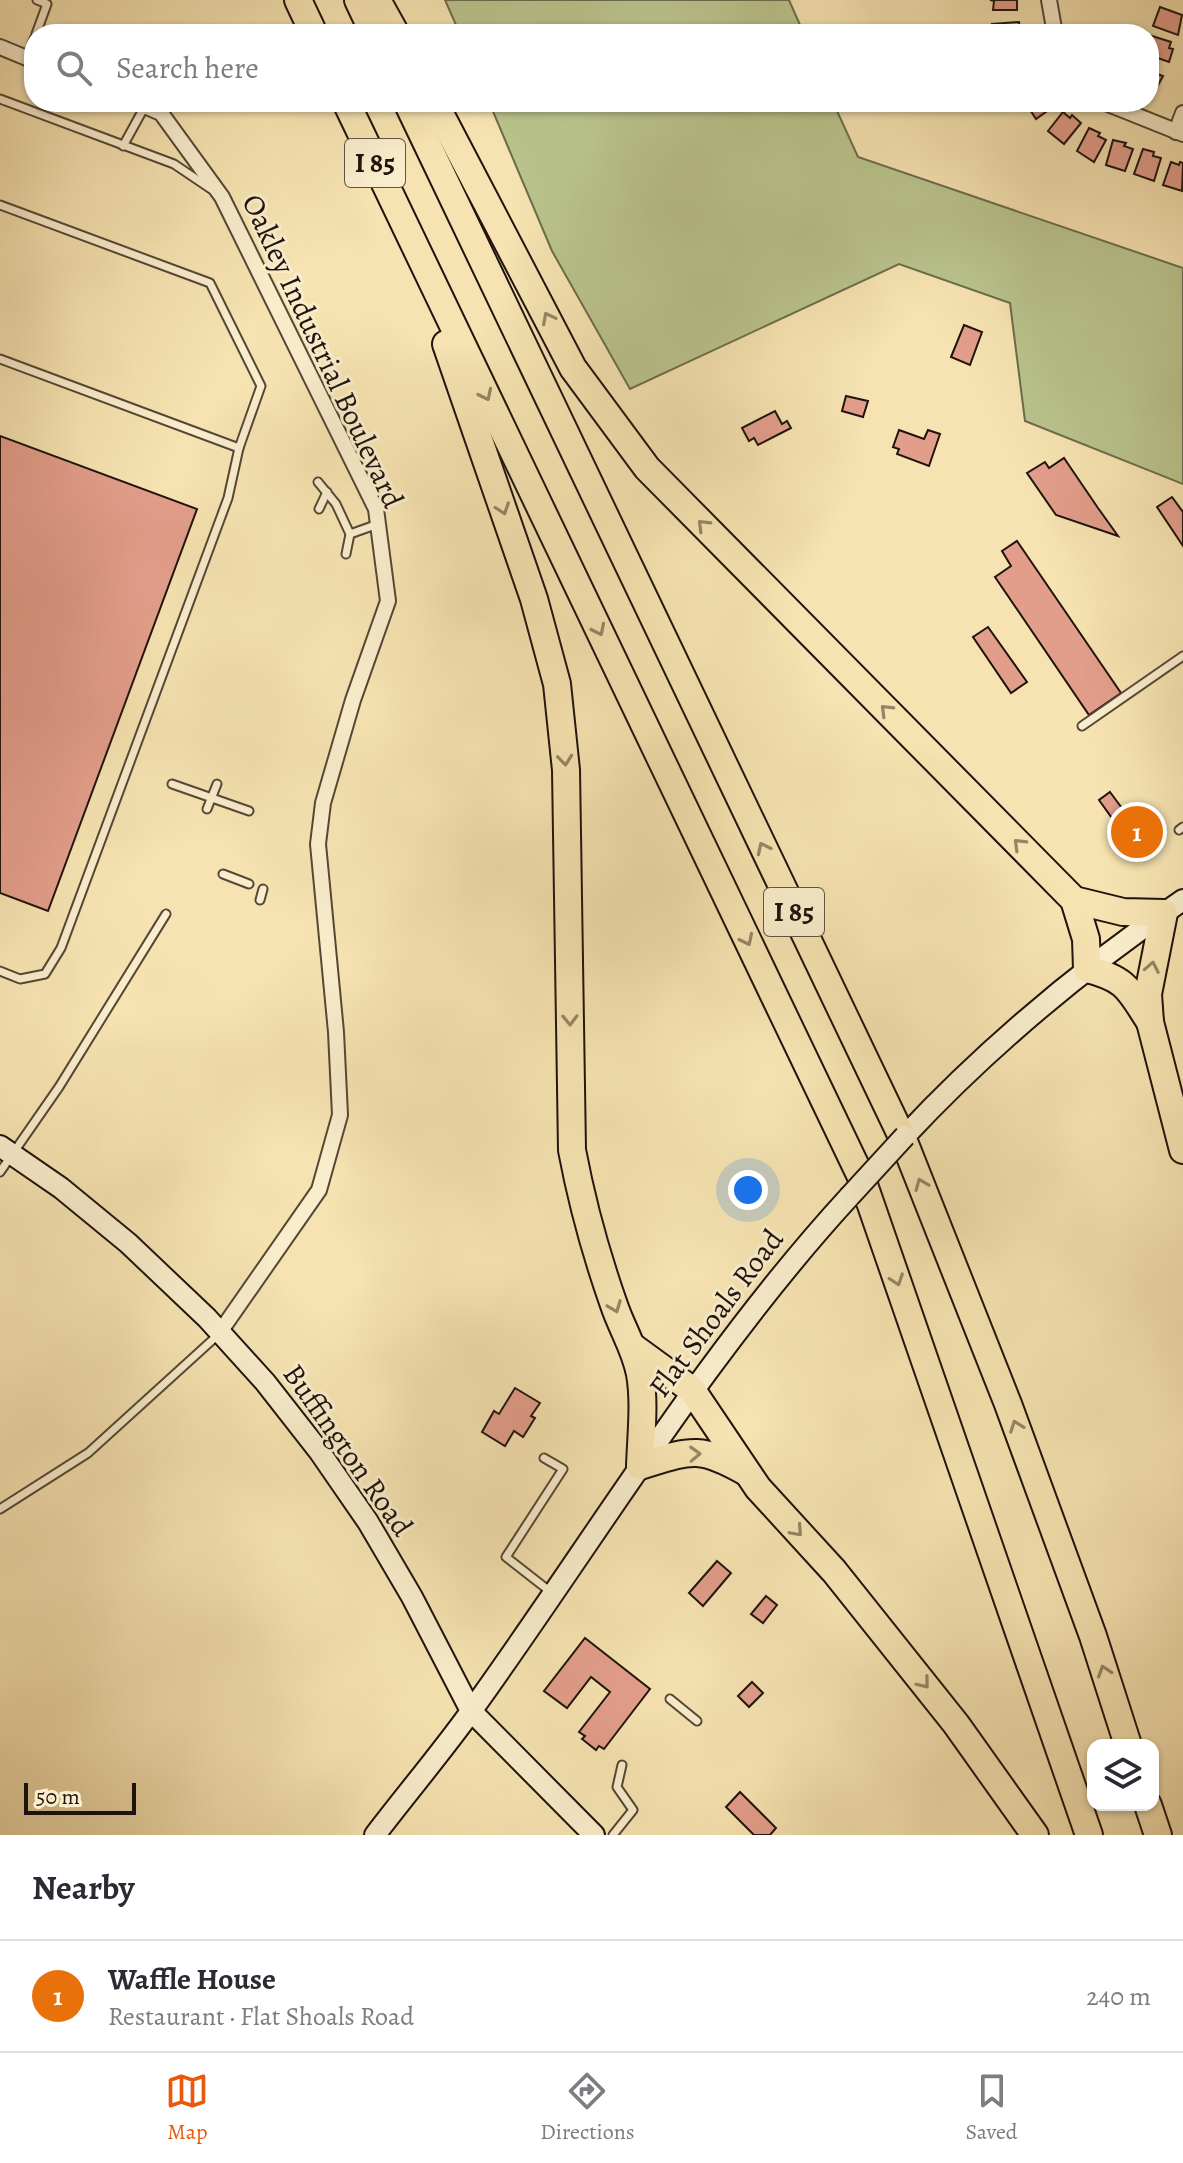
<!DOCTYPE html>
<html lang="en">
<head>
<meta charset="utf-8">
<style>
	body { margin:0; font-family:Alegreya,serif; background:#f7f7f7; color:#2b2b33 }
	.controls { position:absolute; right:24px; bottom:24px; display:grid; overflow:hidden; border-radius:16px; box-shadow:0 2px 6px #0004 }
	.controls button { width:72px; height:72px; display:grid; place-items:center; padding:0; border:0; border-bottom:2px solid #e1e1e2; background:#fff; color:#2b2b33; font:40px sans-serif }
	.scale { position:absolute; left:24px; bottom:20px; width:112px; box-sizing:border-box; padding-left:8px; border:4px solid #1f130d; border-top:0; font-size:22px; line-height:28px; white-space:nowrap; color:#1f130d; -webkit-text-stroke:6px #f9edcc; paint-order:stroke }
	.you { position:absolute; left:748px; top:1190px; width:28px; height:28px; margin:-20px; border:6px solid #fff; border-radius:50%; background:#1a73e8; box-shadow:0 0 0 12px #1a73e833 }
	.badge { display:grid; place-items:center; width:52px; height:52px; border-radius:50%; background:#ea580c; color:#fff; font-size:26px; font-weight:700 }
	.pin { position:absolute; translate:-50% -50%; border:4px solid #fff; box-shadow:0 2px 8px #0006 }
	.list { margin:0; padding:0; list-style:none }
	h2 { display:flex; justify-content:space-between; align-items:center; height:104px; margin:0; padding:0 32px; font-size:34px }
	h2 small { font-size:26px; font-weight:400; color:#7c7c81 }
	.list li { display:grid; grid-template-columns:52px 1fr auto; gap:24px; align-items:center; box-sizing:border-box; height:112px; padding:0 32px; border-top:2px solid #e1e1e2 }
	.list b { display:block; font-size:30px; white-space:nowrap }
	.list p { margin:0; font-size:26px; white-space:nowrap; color:#7c7c81 }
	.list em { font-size:26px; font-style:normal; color:#7c7c81 }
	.icon { flex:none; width:44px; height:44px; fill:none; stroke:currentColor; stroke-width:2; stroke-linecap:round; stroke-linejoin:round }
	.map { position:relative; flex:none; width:1183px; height:1835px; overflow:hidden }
	.search { position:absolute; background:#fff; box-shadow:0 2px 6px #0004; left:24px; right:24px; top:24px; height:88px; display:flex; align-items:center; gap:20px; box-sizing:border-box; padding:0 28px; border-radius:32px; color:#7c7c81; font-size:30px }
	.sheet { height:216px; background:#fff }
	nav { display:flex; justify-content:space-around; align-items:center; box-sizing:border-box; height:112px; border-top:2px solid #e1e1e2; background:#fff; font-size:22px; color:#7c7c81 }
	nav a { display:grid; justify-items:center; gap:4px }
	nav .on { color:#ea580c }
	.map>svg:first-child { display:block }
</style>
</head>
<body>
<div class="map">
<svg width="1183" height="1835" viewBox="0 0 1183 1835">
	<rect width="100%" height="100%" fill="#f6e3b1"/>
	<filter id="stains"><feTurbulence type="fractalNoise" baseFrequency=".0025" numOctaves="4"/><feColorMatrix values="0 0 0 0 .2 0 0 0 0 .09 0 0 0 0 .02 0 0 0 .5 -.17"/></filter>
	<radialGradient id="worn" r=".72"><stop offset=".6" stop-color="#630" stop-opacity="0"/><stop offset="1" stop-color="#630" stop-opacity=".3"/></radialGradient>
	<g fill="#bac48d" stroke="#6c6c4d" stroke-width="2">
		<polygon points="445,0 789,0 804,34 460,34"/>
		<polygon points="489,102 833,102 858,157 1183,268 1183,484 1025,421 1010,303 899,264 630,389 552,251"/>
	</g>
	<g fill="#e39e8b" stroke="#1f130d" stroke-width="2">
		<polygon points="990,0 1017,0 1017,10 993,10 994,1"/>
		<polygon points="1160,7 1182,15 1178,35 1153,26"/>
		<polygon points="1019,22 1020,32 1017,34 988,34 988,31 993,31 992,24"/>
		<rect x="1086" y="28" width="26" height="6"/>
		<polygon points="1149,35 1171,42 1169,48 1173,49 1169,62 1149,55"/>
		<polygon points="1149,71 1163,76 1154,93 1149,91"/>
		<polygon points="1025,102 1056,102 1057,104 1036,119"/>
		<polygon points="1063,112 1070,118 1072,115 1081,123 1064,144 1048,131"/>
		<polygon points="1089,128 1100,133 1098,136 1106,140 1094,162 1077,151"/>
		<polygon points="1113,140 1126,143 1124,146 1133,149 1125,171 1106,165"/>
		<polygon points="1143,149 1154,152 1153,156 1161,158 1154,181 1134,174"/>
		<polygon points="1171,162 1179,165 1180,162 1183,163 1182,191 1163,185"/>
		<polygon points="964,325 982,332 970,365 951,357"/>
		<polygon points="846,396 868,401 863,417 842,411"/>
		<polygon points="775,411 782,424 787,421 791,428 758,445 754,438 749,441 742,428"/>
		<polygon points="899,430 924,439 928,430 940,434 929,466 897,454 899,449 893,447"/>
		<polygon points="0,436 197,509 48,911 0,893"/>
		<polygon points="1064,458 1098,508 1118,536 1056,515 1027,473 1045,462 1049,468"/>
		<polygon points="1172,497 1183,512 1183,546 1157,507"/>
		<polygon points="1017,541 1121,693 1089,715 995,577 1011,566 1002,551"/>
		<polygon points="988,627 1027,682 1011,693 973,637"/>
		<polygon points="1110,792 1141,834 1129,842 1099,800"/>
		<polygon points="515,1388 540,1403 531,1416 535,1418 523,1437 514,1431 505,1446 482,1432 494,1411 499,1414"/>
		<polygon points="717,1561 731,1573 703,1606 689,1593"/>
		<polygon points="766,1596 777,1605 763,1623 751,1614"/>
		<polygon points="585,1638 650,1689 604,1749 599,1746 596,1750 582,1739 585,1736 579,1732 610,1692 591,1677 567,1708 544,1691"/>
		<polygon points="752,1682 763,1693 749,1707 738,1696"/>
		<polygon points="740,1792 776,1828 770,1835 754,1835 726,1807"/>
	</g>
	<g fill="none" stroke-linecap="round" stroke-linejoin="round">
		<defs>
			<g id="lane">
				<polyline points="36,34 47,4 37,0"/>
				<polyline points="27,58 34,39"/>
				<polyline points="0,99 174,164 211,189"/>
				<polyline points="123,146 145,106"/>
				<polyline points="0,205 210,283 261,386 239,448 228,498 61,948 45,974 20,979 0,971"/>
				<polyline points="0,359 239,448"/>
				<polyline points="318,482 336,504 350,534 346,554"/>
				<polyline points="319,509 327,492"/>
				<polyline points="350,534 378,524"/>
				<polyline points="1082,726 1183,656"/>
				<polyline points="172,784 249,811"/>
				<polyline points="207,809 217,784"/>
				<polyline points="1179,830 1183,827"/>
				<polyline points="223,874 249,884"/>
				<polyline points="260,900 263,889"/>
				<polyline points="0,1172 59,1087 166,914"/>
				<polyline points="544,1458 563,1469 506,1557 552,1593"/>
				<polyline points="0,1509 88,1453 219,1334"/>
				<polyline points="670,1699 697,1721"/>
				<polyline points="613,1835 633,1810 617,1787 622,1765"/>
			</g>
			<g id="street">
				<polyline points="1049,0 1055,34"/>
				<polyline points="0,47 34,61"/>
				<polyline points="135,102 161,113 222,197 376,509 388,601 353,700 323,803 318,844 336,1032 340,1115 319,1190 220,1332"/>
				<polyline points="1103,102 1183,134"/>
				<polyline points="1176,132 1183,113"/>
			</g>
			<g id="secondary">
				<path d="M 905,1136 C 988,1047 1083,968 1183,900"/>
				<polyline points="0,1146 61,1188 128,1243 207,1318 265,1382 319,1451 368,1522 412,1597 471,1711 594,1835"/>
				<path d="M 375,1835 C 407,1793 441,1753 472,1710 C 596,1538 705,1354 849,1197"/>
			</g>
			<g id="highway">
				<polyline points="298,0 314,34"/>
				<polyline points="358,0 374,34"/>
				<polyline points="377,0 396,34"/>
				<polyline points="346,102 862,1179 1089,1835"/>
				<polyline points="407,102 903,1139 1008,1404 1093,1636 1128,1745"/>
				<path d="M 434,102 L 573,368 L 647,468 L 1074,900 L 1086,939 L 1087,969 C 1127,979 1129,990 1150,1022"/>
				<path d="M 446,344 L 534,599 L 557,684 L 566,770 L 572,1150 C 582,1203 596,1254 614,1305 C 622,1329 635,1348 640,1374 C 645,1403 641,1436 640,1466 C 691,1450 699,1445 746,1472"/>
				<polyline points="1074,900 1123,912 1164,913 1148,994 1150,1022 1183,1150"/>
				<polyline points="633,1347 692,1390 758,1488 834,1571 956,1724 1035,1835"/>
				<polyline points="1148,1805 1158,1835"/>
			</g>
		</defs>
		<use href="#lane" stroke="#554736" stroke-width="11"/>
		<use href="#street" stroke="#554736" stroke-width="18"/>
		<use href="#secondary" stroke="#1f130d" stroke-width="24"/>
		<use href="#highway" stroke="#1f130d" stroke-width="30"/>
		<use href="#lane" stroke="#f9edcc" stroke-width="7"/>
		<use href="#street" stroke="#f9edcc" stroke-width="14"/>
		<use href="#secondary" stroke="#f9edcc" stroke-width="20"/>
		<use href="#highway" stroke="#f6e3b1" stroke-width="26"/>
		<defs>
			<polyline id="secondary-bridge" points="849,1197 905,1136"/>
		</defs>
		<use href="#secondary-bridge" stroke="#1f130d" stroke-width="24" stroke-linecap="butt"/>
		<use href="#secondary-bridge" stroke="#f9edcc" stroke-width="20"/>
	</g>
	<defs><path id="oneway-chevron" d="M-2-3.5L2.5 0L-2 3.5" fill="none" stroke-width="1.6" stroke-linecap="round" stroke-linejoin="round" transform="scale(2)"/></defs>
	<g stroke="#958567">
		<use href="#oneway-chevron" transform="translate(548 318) rotate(-117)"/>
		<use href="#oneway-chevron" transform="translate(486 395) rotate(64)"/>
		<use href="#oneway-chevron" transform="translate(503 509) rotate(71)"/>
		<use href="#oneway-chevron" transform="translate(703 525) rotate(-135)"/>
		<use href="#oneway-chevron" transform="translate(599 630) rotate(64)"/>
		<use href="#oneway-chevron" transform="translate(886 710) rotate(-135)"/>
		<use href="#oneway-chevron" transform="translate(565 760) rotate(84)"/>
		<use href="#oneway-chevron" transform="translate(1019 844) rotate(-135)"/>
		<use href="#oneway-chevron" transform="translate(763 848) rotate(-116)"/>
		<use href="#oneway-chevron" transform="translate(747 940) rotate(64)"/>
		<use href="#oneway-chevron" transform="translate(1152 967) rotate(-79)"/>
		<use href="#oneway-chevron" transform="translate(570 1020) rotate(89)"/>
		<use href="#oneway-chevron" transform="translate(921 1184) rotate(-112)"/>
		<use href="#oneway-chevron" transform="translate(897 1280) rotate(71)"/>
		<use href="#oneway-chevron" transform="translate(615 1307) rotate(69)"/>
		<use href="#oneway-chevron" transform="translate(1016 1426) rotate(-110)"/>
		<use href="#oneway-chevron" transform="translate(695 1454) rotate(-2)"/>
		<use href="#oneway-chevron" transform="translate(797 1531) rotate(48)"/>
		<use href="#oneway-chevron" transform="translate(1104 1671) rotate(-108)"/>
		<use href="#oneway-chevron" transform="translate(924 1683) rotate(51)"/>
	</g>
	<g text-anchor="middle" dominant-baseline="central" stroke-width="6" stroke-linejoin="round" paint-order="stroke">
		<g fill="#f9edcc" stroke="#605446" stroke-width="2">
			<rect x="345" y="139" width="60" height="48" rx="6"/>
			<rect x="764" y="888" width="60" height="48" rx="6"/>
		</g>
		<g font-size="28" font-weight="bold" fill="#1f130d">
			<text x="375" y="163">I 85</text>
			<text x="794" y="912">I 85</text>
		</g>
		<g font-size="30" fill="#1f130d" stroke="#f9edcc">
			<text transform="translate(323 351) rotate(65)">Oakley Industrial Boulevard</text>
			<text transform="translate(716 1313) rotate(-53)">Flat Shoals Road</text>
			<text transform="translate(348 1450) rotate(55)">Buffington Road</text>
		</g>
	</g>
	<rect width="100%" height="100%" filter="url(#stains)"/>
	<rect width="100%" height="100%" fill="url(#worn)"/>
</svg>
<div class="controls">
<button><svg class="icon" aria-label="layers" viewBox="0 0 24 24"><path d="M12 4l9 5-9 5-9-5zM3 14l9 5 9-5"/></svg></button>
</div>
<div class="scale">50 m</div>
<div class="you"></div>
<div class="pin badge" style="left:1137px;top:832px;background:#e8710a">1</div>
<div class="search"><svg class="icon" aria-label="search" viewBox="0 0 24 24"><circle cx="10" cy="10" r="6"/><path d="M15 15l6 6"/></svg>Search here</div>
</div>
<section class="sheet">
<h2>Nearby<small></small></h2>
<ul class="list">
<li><span class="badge" style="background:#e8710a">1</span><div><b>Waffle House</b><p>Restaurant · Flat Shoals Road</p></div><em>240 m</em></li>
</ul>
</section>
<nav>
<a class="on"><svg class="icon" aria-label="map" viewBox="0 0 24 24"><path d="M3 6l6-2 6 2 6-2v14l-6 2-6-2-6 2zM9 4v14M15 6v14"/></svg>Map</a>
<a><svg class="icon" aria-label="directions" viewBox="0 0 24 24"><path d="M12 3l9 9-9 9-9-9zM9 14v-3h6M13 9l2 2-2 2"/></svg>Directions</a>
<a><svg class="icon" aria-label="saved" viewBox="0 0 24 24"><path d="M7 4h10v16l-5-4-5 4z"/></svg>Saved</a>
</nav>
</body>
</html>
